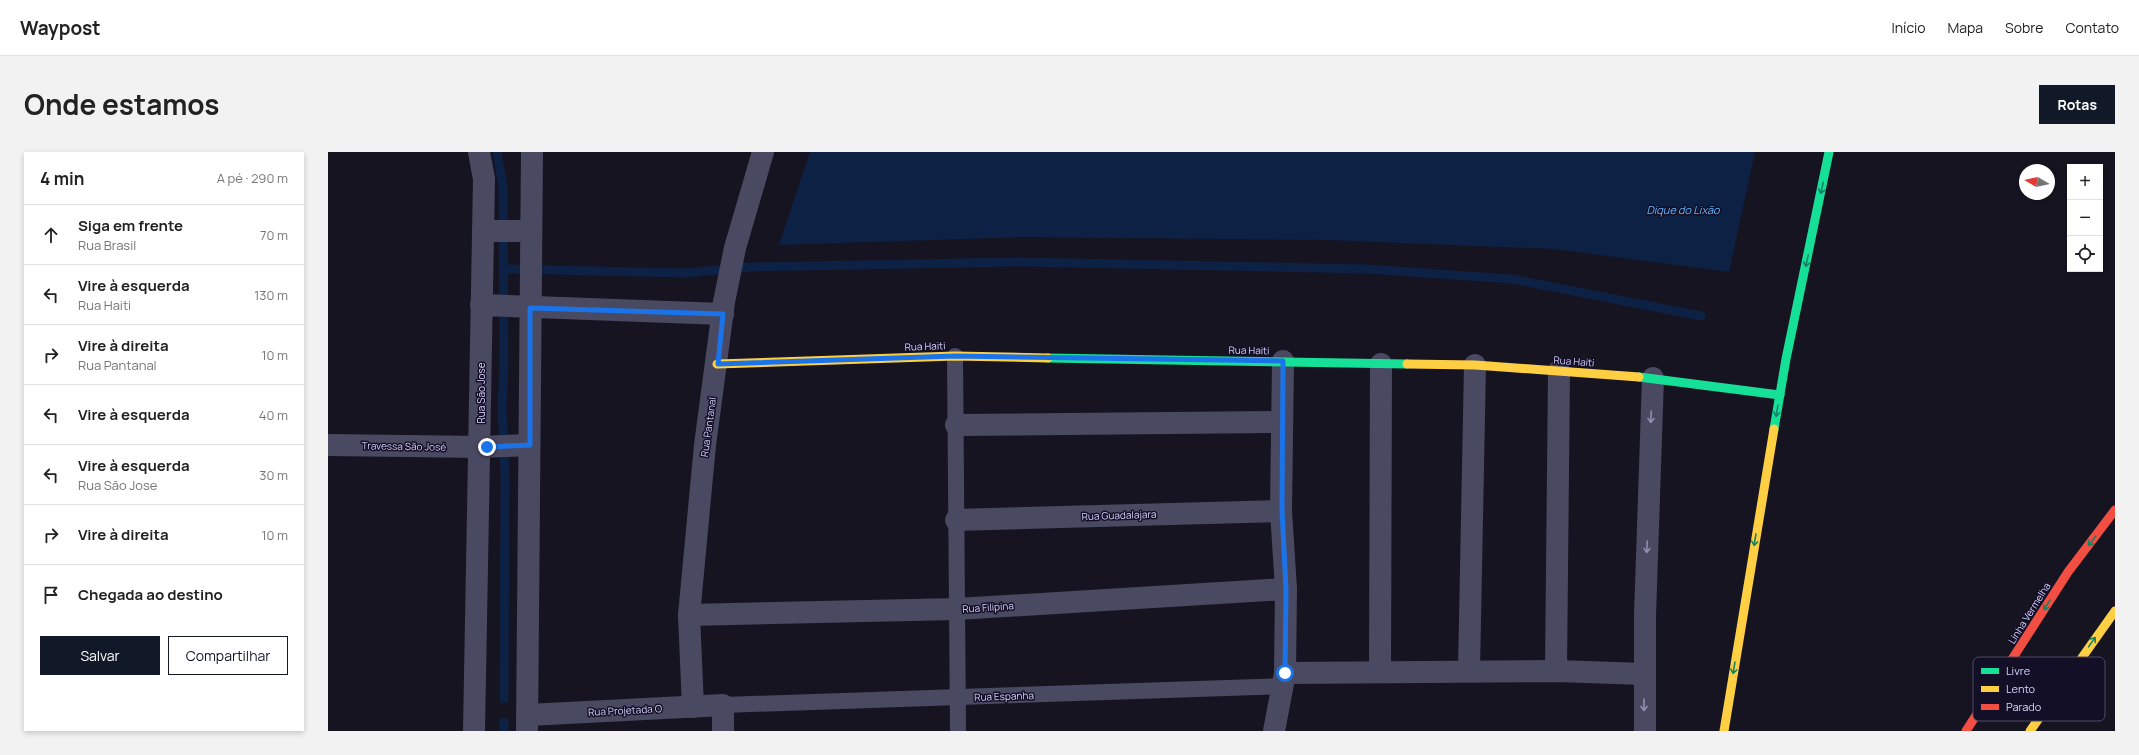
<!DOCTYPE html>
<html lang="pt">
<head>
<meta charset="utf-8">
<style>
	body { margin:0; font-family:Manrope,sans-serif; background:#f2f2f2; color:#222 }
	.controls { position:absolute; right:12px; top:12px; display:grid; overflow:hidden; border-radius:0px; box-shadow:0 2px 6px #0003 }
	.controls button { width:36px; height:36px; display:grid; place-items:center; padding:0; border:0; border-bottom:1px solid #e0e0e0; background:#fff; color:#222; font:20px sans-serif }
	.compass { position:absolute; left:1691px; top:12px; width:36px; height:36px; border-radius:50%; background:#fff; box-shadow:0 2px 6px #0003; rotate:279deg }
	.stop { position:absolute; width:12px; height:12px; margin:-9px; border:3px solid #1a73e8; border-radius:50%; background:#fff }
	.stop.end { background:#1a73e8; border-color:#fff; box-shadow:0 1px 4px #0008 }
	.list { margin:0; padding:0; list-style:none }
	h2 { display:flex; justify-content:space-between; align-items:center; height:52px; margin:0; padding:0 16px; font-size:17px }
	h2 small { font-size:13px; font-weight:400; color:#767676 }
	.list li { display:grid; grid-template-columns:26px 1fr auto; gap:12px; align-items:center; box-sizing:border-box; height:60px; padding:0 16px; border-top:1px solid #e0e0e0 }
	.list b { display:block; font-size:15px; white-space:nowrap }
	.list p { margin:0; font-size:13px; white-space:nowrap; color:#767676 }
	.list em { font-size:13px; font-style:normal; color:#767676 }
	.actions { display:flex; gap:8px; padding:12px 16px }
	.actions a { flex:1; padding:9px 0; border:1px solid #111827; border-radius:0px; text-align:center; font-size:14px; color:#111827 }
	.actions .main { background:#111827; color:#fff }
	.icon { flex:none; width:22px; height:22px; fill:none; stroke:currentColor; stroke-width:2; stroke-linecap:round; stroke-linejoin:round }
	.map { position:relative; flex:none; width:1787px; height:579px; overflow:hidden; border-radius:0px }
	header { display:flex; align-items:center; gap:24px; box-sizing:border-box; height:56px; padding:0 20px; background:#fff; border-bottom:1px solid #e0e0e0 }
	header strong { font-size:19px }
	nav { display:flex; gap:22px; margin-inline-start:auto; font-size:14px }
	.intro { display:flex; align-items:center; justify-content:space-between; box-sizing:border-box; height:96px; padding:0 24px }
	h1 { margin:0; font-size:28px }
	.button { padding:10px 18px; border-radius:0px; background:#111827; color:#fff; font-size:14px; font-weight:700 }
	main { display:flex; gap:24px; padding:0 24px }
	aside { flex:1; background:#fff; border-radius:0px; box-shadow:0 2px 6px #0003 }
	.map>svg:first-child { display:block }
</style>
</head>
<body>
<header>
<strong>Waypost</strong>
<nav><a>Início</a><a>Mapa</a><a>Sobre</a><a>Contato</a></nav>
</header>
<div class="intro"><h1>Onde estamos</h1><a class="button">Rotas</a></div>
<main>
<aside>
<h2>4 min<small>A pé · 290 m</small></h2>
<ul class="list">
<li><svg class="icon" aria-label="ahead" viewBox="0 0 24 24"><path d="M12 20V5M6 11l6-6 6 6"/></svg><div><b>Siga em frente</b><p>Rua Brasil</p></div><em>70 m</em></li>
<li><svg class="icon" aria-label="left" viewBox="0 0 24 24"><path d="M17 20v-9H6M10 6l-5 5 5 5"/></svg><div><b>Vire à esquerda</b><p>Rua Haiti</p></div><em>130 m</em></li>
<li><svg class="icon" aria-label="right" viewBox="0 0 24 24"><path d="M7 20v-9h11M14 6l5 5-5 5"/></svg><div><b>Vire à direita</b><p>Rua Pantanal</p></div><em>10 m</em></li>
<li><svg class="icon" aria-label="left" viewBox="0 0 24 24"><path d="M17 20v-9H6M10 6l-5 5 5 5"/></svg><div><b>Vire à esquerda</b></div><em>40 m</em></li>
<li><svg class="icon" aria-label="left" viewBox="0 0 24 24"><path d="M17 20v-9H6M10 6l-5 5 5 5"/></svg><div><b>Vire à esquerda</b><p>Rua Sāo Jose</p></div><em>30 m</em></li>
<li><svg class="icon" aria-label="right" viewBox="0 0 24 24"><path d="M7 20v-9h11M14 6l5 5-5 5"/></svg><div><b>Vire à direita</b></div><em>10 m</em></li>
<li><svg class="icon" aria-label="arrive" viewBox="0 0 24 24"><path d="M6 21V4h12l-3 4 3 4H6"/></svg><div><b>Chegada ao destino</b></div></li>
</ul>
<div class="actions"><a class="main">Salvar</a><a>Compartilhar</a></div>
</aside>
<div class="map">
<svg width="1787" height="579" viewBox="0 0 1787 579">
	<rect width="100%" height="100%" fill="#161421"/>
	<polygon fill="#0d2144" points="482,0 1427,0 1401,120 1226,97 998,88 695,85 451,93"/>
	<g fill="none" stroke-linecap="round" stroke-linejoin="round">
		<g stroke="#0d2144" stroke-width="9">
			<polyline points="169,0 175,34 176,211 174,255 177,324 176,547"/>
			<polyline points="175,117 356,121 423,115 694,110 1039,117 1184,127 1373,164"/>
			<polyline points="176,579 176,570"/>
		</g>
		<g stroke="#4a4962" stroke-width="16">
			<polyline points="627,204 630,579"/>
			<polyline points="395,553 956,534"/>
		</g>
		<g stroke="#4a4962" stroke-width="22">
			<polyline points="155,79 202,79"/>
			<polyline points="153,153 395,162"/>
			<polyline points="628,273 953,270"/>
			<polyline points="0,293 153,295 201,293"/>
			<polyline points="628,368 953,359"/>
			<polyline points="361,463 629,457 958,437"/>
			<polyline points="1141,519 1147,213"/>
			<polyline points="1228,519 1231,219"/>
			<polyline points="1052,520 1053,212"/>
			<polyline points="957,521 1228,519 1316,522"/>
			<polyline points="365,555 361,463 377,293 396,150 407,96 435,0"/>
			<polyline points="200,563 395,553 395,579"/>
			<polyline points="146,579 156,27 151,0"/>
			<polyline points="199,579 204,0"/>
			<polyline points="946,579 957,521 958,437 953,359 955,209"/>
			<polyline points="1317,579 1317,464 1325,226"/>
		</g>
		<g stroke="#16e098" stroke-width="9">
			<polyline points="720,206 1079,212"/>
			<polyline points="1311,225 1452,243"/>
			<polyline points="1446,277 1458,207 1501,0"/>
		</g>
		<g stroke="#ffcf43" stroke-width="9">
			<polyline points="389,212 627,204 720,206"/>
			<polyline points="1079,212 1147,213 1311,225"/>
			<polyline points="1396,579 1446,277"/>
			<polyline points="1702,579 1787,459"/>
		</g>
		<polyline stroke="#f24e42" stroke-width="9" points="1638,579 1740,420 1787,358"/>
	</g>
	<defs><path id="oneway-shaft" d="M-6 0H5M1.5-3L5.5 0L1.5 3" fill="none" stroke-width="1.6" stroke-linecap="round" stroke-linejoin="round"/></defs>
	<g stroke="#158265">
		<use href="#oneway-shaft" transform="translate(1494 36) rotate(102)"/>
		<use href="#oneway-shaft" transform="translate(1479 109) rotate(102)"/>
		<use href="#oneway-shaft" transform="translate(1449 259) rotate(99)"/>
		<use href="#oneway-shaft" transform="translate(1427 388) rotate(99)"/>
		<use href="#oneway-shaft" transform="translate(1764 389) rotate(127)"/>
		<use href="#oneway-shaft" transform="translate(1719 453) rotate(122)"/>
		<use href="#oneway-shaft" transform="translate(1764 490) rotate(-55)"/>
		<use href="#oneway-shaft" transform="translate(1406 516) rotate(99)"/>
	</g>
	<g stroke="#928eb0">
		<use href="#oneway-shaft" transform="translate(1323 265) rotate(92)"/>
		<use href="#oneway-shaft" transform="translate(1319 395) rotate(92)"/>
		<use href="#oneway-shaft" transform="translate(1316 553) rotate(90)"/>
	</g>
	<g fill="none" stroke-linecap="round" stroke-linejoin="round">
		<polyline stroke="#1a73e8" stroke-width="5" points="159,295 202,293 202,156 395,162 390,212 627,204 955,209 954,358 958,437 957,521"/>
	</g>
	<g text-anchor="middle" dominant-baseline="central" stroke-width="3" stroke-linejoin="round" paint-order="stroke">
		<g font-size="10" fill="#d9d4ff" stroke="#130f26">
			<text transform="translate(597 194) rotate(-2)">Rua Haiti</text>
			<text transform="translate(921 198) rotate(1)">Rua Haiti</text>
			<text transform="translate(1246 209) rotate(4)">Rua Haiti</text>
			<text transform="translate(153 241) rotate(-90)">Rua Sāo Jose</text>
			<text transform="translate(380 275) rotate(-82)">Rua Pantanal</text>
			<text transform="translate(76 294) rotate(1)">Travessa São José</text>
			<text transform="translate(791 363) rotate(-2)">Rua Guadalajara</text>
			<text transform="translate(660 455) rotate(-4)">Rua Filipina</text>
			<text transform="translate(1701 461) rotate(-58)">Linha Vermelha</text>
			<text transform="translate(676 544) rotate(-2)">Rua Espanha</text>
			<text transform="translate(297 558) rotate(-3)">Rua Projetada O</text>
		</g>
		<g font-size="11" font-style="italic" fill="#62b6ff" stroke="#130f26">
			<text x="1355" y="57">Dique do Lixão</text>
		</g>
	</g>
	<rect x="1645" y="505" width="132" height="64" rx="6" fill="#130f26" stroke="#4e4a67" stroke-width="1"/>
	<rect x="1653" y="516" width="18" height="6" fill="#16e098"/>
	<rect x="1653" y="534" width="18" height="6" fill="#ffcf43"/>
	<rect x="1653" y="552" width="18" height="6" fill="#f24e42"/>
	<g font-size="11" fill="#d9d4ff">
		<text x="1678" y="523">Livre</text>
		<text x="1678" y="541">Lento</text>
		<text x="1678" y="559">Parado</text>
	</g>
</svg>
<div class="controls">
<button>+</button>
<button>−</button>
<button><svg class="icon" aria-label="locate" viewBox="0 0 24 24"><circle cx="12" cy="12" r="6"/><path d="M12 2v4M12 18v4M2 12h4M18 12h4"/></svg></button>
</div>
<svg class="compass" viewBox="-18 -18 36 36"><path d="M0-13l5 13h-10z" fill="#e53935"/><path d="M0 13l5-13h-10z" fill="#767676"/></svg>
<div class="stop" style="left:957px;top:521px"></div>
<div class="stop end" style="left:159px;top:295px"></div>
</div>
</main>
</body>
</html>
